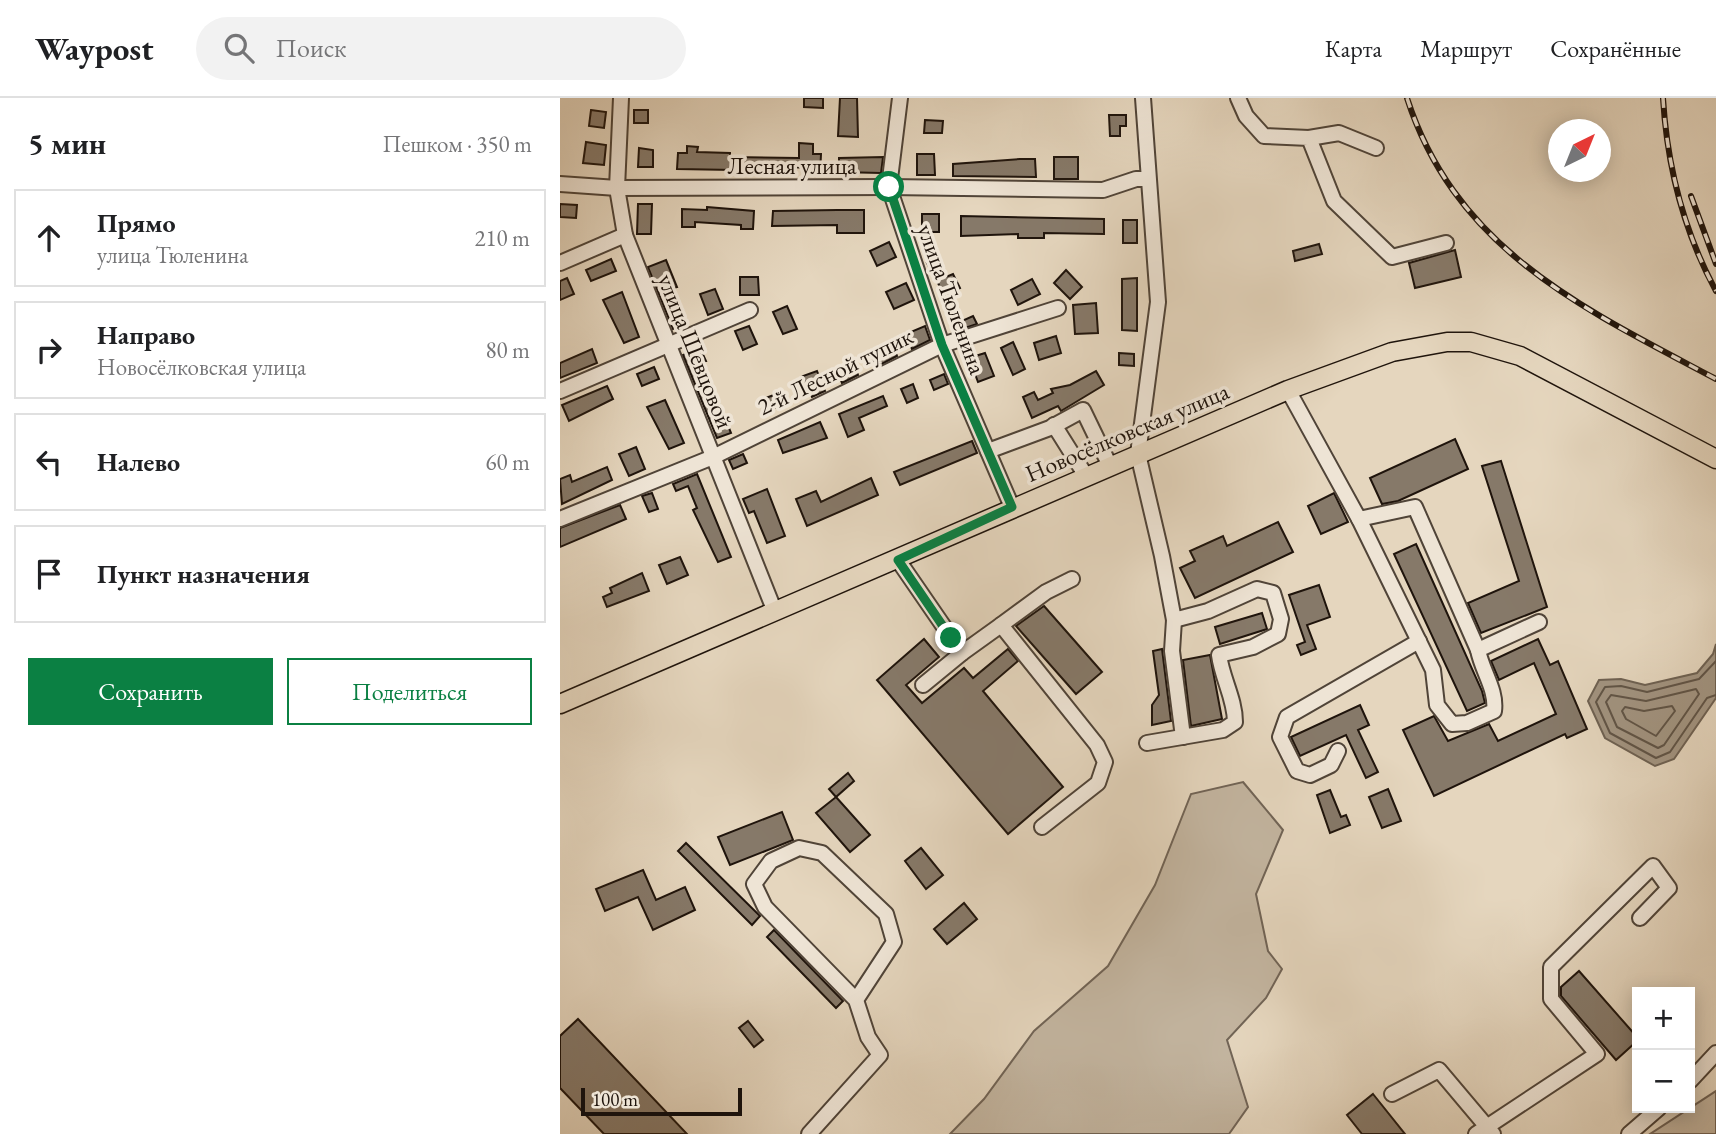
<!DOCTYPE html>
<html lang="ru">
<head>
<meta charset="utf-8">
<style>
	body { margin:0; font-family:"EB Garamond",serif; background:#f2f2f2; color:#202124 }
	.controls { position:absolute; right:21px; bottom:21px; display:grid; overflow:hidden; border-radius:0px; box-shadow:0 4px 18px #0003 }
	.controls button { width:63px; height:63px; display:grid; place-items:center; padding:0; border:0; border-bottom:2px solid #e0e0e0; background:#fff; color:#202124; font:35px sans-serif }
	.compass { position:absolute; left:988px; top:21px; width:63px; height:63px; border-radius:50%; background:#fff; box-shadow:0 4px 18px #0003; rotate:43deg }
	.scale { position:absolute; left:21px; bottom:18px; width:161px; box-sizing:border-box; padding-left:7px; border:4px solid #1f140c; border-top:0; font-size:19px; line-height:24px; white-space:nowrap; color:#1f140c; -webkit-text-stroke:5px #eee4d5; paint-order:stroke }
	.stop { position:absolute; width:21px; height:21px; margin:-16px; border:5px solid #0b8043; border-radius:50%; background:#fff }
	.stop.end { background:#0b8043; border-color:#fff; box-shadow:0 2px 7px #0008 }
	.list { margin:0; padding:0; list-style:none }
	h2 { display:flex; justify-content:space-between; align-items:center; height:91px; margin:0; padding:0 28px; font-size:30px }
	h2 small { font-size:23px; font-weight:400; color:#757577 }
	.list li { display:grid; grid-template-columns:46px 1fr auto; gap:21px; align-items:center; box-sizing:border-box; height:98px; margin:0 14px 14px; padding:0 14px; border:2px solid #e0e0e0; border-radius:0px }
	.list b { display:block; font-size:26px; white-space:nowrap }
	.list p { margin:0; font-size:23px; white-space:nowrap; color:#757577 }
	.list em { font-size:23px; font-style:normal; color:#757577 }
	.actions { display:flex; gap:14px; padding:21px 28px }
	.actions a { flex:1; padding:16px 0; border:2px solid #0b8043; border-radius:0px; text-align:center; font-size:24px; color:#0b8043 }
	.actions .main { background:#0b8043; color:#fff }
	.icon { flex:none; width:38px; height:38px; fill:none; stroke:currentColor; stroke-width:2; stroke-linecap:round; stroke-linejoin:round }
	.map { position:relative; flex:none; width:1156px; height:1036px; overflow:hidden }
	header { display:flex; align-items:center; gap:42px; box-sizing:border-box; height:98px; padding:0 35px; background:#fff; border-bottom:2px solid #e0e0e0 }
	header strong { font-size:33px }
	nav { display:flex; gap:38px; margin-inline-start:auto; font-size:24px }
	.search { width:490px; height:63px; background:#f2f2f2; display:flex; align-items:center; gap:18px; box-sizing:border-box; padding:0 24px; border-radius:38px; color:#757577; font-size:26px }
	main { display:flex }
	aside { flex:1; background:#fff }
	.map>svg:first-child { display:block }
</style>
</head>
<body>
<header>
<strong>Waypost</strong>
<div class="search"><svg class="icon" aria-label="search" viewBox="0 0 24 24"><circle cx="10" cy="10" r="6"/><path d="M15 15l6 6"/></svg>Поиск</div>
<nav><a>Карта</a><a>Маршрут</a><a>Сохранённые</a></nav>
</header>
<main>
<aside>
<h2>5 мин<small>Пешком · 350 m</small></h2>
<ul class="list">
<li><svg class="icon" aria-label="ahead" viewBox="0 0 24 24"><path d="M12 20V5M6 11l6-6 6 6"/></svg><div><b>Прямо</b><p>улица Тюленина</p></div><em>210 m</em></li>
<li><svg class="icon" aria-label="right" viewBox="0 0 24 24"><path d="M7 20v-9h11M14 6l5 5-5 5"/></svg><div><b>Направо</b><p>Новосёлковская улица</p></div><em>80 m</em></li>
<li><svg class="icon" aria-label="left" viewBox="0 0 24 24"><path d="M17 20v-9H6M10 6l-5 5 5 5"/></svg><div><b>Налево</b></div><em>60 m</em></li>
<li><svg class="icon" aria-label="arrive" viewBox="0 0 24 24"><path d="M6 21V4h12l-3 4 3 4H6"/></svg><div><b>Пункт назначения</b></div></li>
</ul>
<div class="actions"><a class="main">Сохранить</a><a>Поделиться</a></div>
</aside>
<div class="map">
<svg width="1156" height="1036" viewBox="0 0 1156 1036">
	<rect width="100%" height="100%" fill="#e5d6be"/>
	<filter id="stains"><feTurbulence type="fractalNoise" baseFrequency=".00286" numOctaves="4"/><feColorMatrix values="0 0 0 0 .2 0 0 0 0 .09 0 0 0 0 .02 0 0 0 .5 -.17"/></filter>
	<radialGradient id="worn" r=".72"><stop offset=".6" stop-color="#630" stop-opacity="0"/><stop offset="1" stop-color="#630" stop-opacity=".3"/></radialGradient>
	<g fill="#c3b5a0" stroke="#716456" stroke-width="2">
		<polygon points="683,684 723,732 696,796 708,853 722,871 706,900 667,942 688,1009 669,1036 390,1036 424,1001 474,933 548,868 595,787 631,696"/>
		<polygon points="1156,993 1156,1036 1090,1036"/>
	</g>
	<polygon fill="#a29481" stroke="#6e6152" stroke-width="2" points="1156,546 1156,600 1114,661 1095,668 1045,640 1028,603 1039,582 1061,581 1085,587 1137,575 1153,556"/>
	<g fill="none" stroke-linecap="round" stroke-linejoin="round">
		<g stroke="#605446" stroke-width="2">
			<polyline points="1156,563 1139,581 1087,594 1061,588 1045,589 1036,604 1050,635 1096,660 1110,654 1147,600 1156,597"/>
			<polygon points="1136,591 1139,596 1104,647 1098,650 1057,629 1046,604 1051,597 1086,603"/>
			<polygon points="1112,608 1115,613 1096,638 1066,621 1062,613 1065,609 1084,613"/>
		</g>
	</g>
	<g fill="#867969" stroke="#1f140c" stroke-width="2">
		<polygon points="244,0 263,0 263,10 244,9"/>
		<polygon points="280,0 297,0 298,39 278,38"/>
		<polygon points="31,12 46,14 44,30 29,28"/>
		<rect x="74" y="12" width="14" height="13"/>
		<polygon points="549,17 566,17 566,28 560,28 560,38 550,38"/>
		<polygon points="365,22 383,23 382,35 364,35"/>
		<polygon points="26,44 46,47 44,67 23,65"/>
		<polygon points="239,45 253,46 253,56 261,56 260,77 248,77 248,70 230,69 230,73 117,71 118,55 127,55 127,48 138,49 137,54 170,55 170,59 239,60"/>
		<polygon points="79,50 93,52 93,69 78,69"/>
		<polygon points="357,56 374,56 375,77 357,77"/>
		<polygon points="323,59 321,75 279,74 279,60"/>
		<rect x="494" y="59" width="24" height="22"/>
		<polygon points="460,61 475,61 476,79 393,78 393,66"/>
		<polygon points="0,106 17,107 16,120 0,119"/>
		<polygon points="78,106 92,106 91,136 77,136"/>
		<polygon points="147,109 194,113 193,131 181,131 181,127 135,124 135,129 122,129 122,111 147,112"/>
		<polygon points="277,112 304,112 304,135 277,135 277,127 212,128 213,113"/>
		<rect x="362" y="116" width="17" height="18"/>
		<polygon points="401,118 544,121 544,136 484,135 484,140 458,140 458,136 401,138"/>
		<rect x="563" y="122" width="14" height="23"/>
		<polygon points="329,144 336,159 317,168 310,153"/>
		<polygon points="759,146 762,156 735,163 733,153"/>
		<polygon points="895,152 901,179 855,190 849,165"/>
		<polygon points="51,161 56,173 31,183 26,172"/>
		<polygon points="379,161 386,179 393,176 400,190 385,198 367,165"/>
		<polygon points="106,162 117,189 113,190 126,226 113,231 88,169"/>
		<polygon points="506,172 522,189 510,201 494,185"/>
		<polygon points="180,179 198,179 199,197 180,197"/>
		<polygon points="7,180 14,196 0,202 0,183"/>
		<polygon points="577,180 577,233 562,232 562,181"/>
		<polygon points="472,181 480,196 458,207 451,192"/>
		<polygon points="346,185 354,202 334,211 326,194"/>
		<polygon points="155,191 163,211 148,217 140,196"/>
		<polygon points="62,194 79,239 64,245 43,202"/>
		<polygon points="536,205 538,235 515,236 513,207"/>
		<polygon points="227,208 237,231 223,236 213,214"/>
		<polygon points="413,218 417,226 396,233 393,227"/>
		<polygon points="189,228 197,246 183,252 175,233"/>
		<polygon points="365,228 370,242 352,251 346,236"/>
		<polygon points="496,238 501,255 479,262 474,245"/>
		<polygon points="453,244 465,271 453,277 441,250"/>
		<polygon points="333,247 337,258 316,269 311,256"/>
		<polygon points="140,250 146,263 142,264 171,335 157,340 123,257"/>
		<polygon points="32,251 37,265 0,280 0,265"/>
		<polygon points="425,255 434,278 418,284 409,260"/>
		<polygon points="559,255 574,256 574,268 559,267"/>
		<polygon points="293,264 298,277 282,285 277,271"/>
		<polygon points="94,269 99,281 82,288 77,276"/>
		<polygon points="257,273 265,293 252,299 243,278"/>
		<polygon points="536,273 544,287 501,313 498,308 472,320 463,299 474,294 478,302 493,295 491,291 510,287"/>
		<polygon points="384,276 388,286 374,292 370,282"/>
		<polygon points="353,286 358,300 347,305 341,291"/>
		<polygon points="47,288 53,301 9,323 2,307"/>
		<polygon points="219,295 223,307 207,312 203,301"/>
		<polygon points="323,298 327,308 299,320 304,332 288,339 279,316"/>
		<polygon points="105,302 124,345 109,351 87,309"/>
		<polygon points="260,324 267,340 223,355 218,342"/>
		<polygon points="895,341 908,371 838,403 822,406 810,380"/>
		<polygon points="412,343 417,355 340,387 334,374"/>
		<polygon points="76,349 85,371 69,378 59,356"/>
		<polygon points="183,356 187,365 173,371 169,362"/>
		<polygon points="941,363 987,509 921,535 908,505 959,483 922,368"/>
		<polygon points="47,369 52,382 2,406 0,381 10,377 12,384"/>
		<polygon points="137,376 171,459 158,464 133,412 137,410 128,388 116,393 113,386"/>
		<polygon points="311,380 318,397 247,428 236,401 256,393 261,404"/>
		<polygon points="207,391 225,438 207,445 194,413 189,415 183,401"/>
		<polygon points="92,395 98,411 89,414 82,398"/>
		<polygon points="774,395 788,424 761,436 748,408"/>
		<polygon points="60,407 66,421 0,449 0,430"/>
		<polygon points="718,424 733,454 635,500 620,470 635,463 630,453 663,438 667,448"/>
		<polygon points="856,446 922,593 925,605 907,613 834,456"/>
		<polygon points="120,459 128,477 107,486 99,467"/>
		<polygon points="82,475 89,493 47,509 43,499 52,495 50,490"/>
		<polygon points="759,487 770,519 747,527 756,551 741,557 737,547 745,544 729,497"/>
		<polygon points="484,508 542,574 516,596 456,528"/>
		<polygon points="702,515 707,531 660,546 655,529"/>
		<polygon points="364,541 379,559 346,587 362,605 404,570 413,580 448,551 458,563 423,593 503,689 448,736 317,582"/>
		<polygon points="978,541 990,567 998,563 1027,631 1007,640 1005,636 874,698 843,632 874,618 888,643 929,626 938,643 996,616 974,565 939,582 931,563"/>
		<polygon points="602,551 611,623 592,627 592,607 599,597 593,553"/>
		<polygon points="650,557 662,621 631,628 623,562"/>
		<polygon points="800,607 809,627 798,632 818,674 806,680 786,637 740,658 731,639"/>
		<polygon points="288,675 294,683 276,699 269,691"/>
		<polygon points="828,691 841,723 822,730 809,699"/>
		<polygon points="770,692 781,719 786,717 790,727 770,735 757,697"/>
		<polygon points="276,699 310,737 290,754 256,715"/>
		<polygon points="222,714 233,742 170,767 158,739"/>
		<polygon points="126,745 200,818 192,827 118,753"/>
		<polygon points="361,750 383,777 366,791 345,763"/>
		<polygon points="83,772 96,802 125,789 135,812 93,832 78,799 45,813 36,791"/>
		<polygon points="404,805 417,821 387,846 374,831"/>
		<polygon points="214,832 283,903 276,910 207,839"/>
		<polygon points="1019,873 1077,939 1077,943 1056,962 1001,898 1001,889"/>
		<polygon points="18,921 127,1036 44,1036 0,990 0,938"/>
		<polygon points="188,923 203,942 194,949 179,930"/>
		<polygon points="813,996 845,1036 802,1036 787,1017"/>
	</g>
	<g fill="none" stroke-linecap="round" stroke-linejoin="round">
		<defs>
			<g id="minor">
				<polyline points="61,0 57,90 65,137 215,514"/>
				<polyline points="340,0 329,89 382,247 452,409"/>
				<path d="M 583,0 L 598,204 L 578,356 L 602,458 L 614,522 L 648,513 L 697,491 L 713,495 L 721,521 L 718,536 L 693,549 L 659,557 C 662,580 675,601 675,624 L 663,632 L 587,645"/>
				<polyline points="678,0 686,18 704,38 749,40 774,103 832,159 886,145"/>
				<polyline points="749,40 779,35 816,50"/>
				<polyline points="0,86 57,90 329,89 543,92 576,81 588,81"/>
				<polyline points="0,165 65,137"/>
				<polyline points="728,292 799,421 855,409 918,552"/>
				<polyline points="0,293 190,212"/>
				<polyline points="494,327 526,378"/>
				<polyline points="428,353 490,330 523,312 550,368"/>
				<polyline points="0,421 153,359 382,247 498,210"/>
				<path d="M 799,421 L 873,572 L 877,607 L 892,626 L 907,625 L 934,613 C 937,592 922,573 918,552 L 979,524"/>
				<polyline points="338,462 402,555 441,527 537,647 545,664 538,685 482,729"/>
				<polyline points="614,522 612,553 623,639"/>
				<polyline points="441,527 486,494 512,481"/>
				<polyline points="363,587 402,555"/>
				<polyline points="778,653 771,667 750,677 737,673 720,639 727,619 859,543"/>
				<polyline points="1130,983 1156,955"/>
				<polyline points="832,996 879,972 933,1036"/>
				<polyline points="249,1036 320,957 308,939 296,902 334,844 326,816 262,755 239,750 211,763 194,786 205,809 296,902"/>
				<polyline points="916,1036 1037,956 991,901 991,869 1093,768 1109,790 1080,820"/>
				<polyline points="1069,1036 1099,1010"/>
			</g>
			<polyline id="major" points="0,606 728,292 832,254 887,244 911,244 960,258 1156,361"/>
		</defs>
		<use href="#minor" stroke="#504438" stroke-width="18"/>
		<use href="#major" stroke="#1f140c" stroke-width="21"/>
		<use href="#minor" stroke="#eee4d5" stroke-width="14"/>
		<use href="#major" stroke="#e5d6be" stroke-width="18"/>
		<defs>
			<g id="rail">
				<path d="M 847,0 C 896,152 1024,211 1156,281"/>
				<path d="M 1103,0 C 1107,67 1124,134 1156,193"/>
				<polyline points="1131,98 1156,166"/>
			</g>
		</defs>
		<use href="#rail" stroke="#1f140c" stroke-width="6"/>
		<use href="#rail" stroke="#eee4d5" stroke-width="3.5" stroke-dasharray="10" stroke-linecap="butt"/>
	</g>
	<g fill="none" stroke-linecap="round" stroke-linejoin="round">
		<polyline stroke="#0b8043" stroke-width="9" points="329,89 382,247 452,409 338,462 391,540"/>
	</g>
	<g text-anchor="middle" dominant-baseline="central" stroke-width="7" stroke-linejoin="round" paint-order="stroke">
		<g font-size="24" fill="#1f140c" stroke="#eee4d5">
			<text x="232" y="67">Лесная улица</text>
			<text transform="translate(392 201) rotate(70)">улица Тюленина</text>
			<text transform="translate(136 253) rotate(68)">улица Шевцовой</text>
			<text transform="translate(275 273) rotate(-26)">2-й Лесной тупик</text>
			<text transform="translate(567 334) rotate(-23)">Новосёлковская улица</text>
		</g>
	</g>
	<rect width="100%" height="100%" filter="url(#stains)"/>
	<rect width="100%" height="100%" fill="url(#worn)"/>
</svg>
<div class="controls">
<button>+</button>
<button>−</button>
</div>
<svg class="compass" viewBox="-18 -18 36 36"><path d="M0-13l5 13h-10z" fill="#e53935"/><path d="M0 13l5-13h-10z" fill="#757577"/></svg>
<div class="scale">100 m</div>
<div class="stop" style="left:329px;top:89px"></div>
<div class="stop end" style="left:391px;top:540px"></div>
</div>
</main>
</body>
</html>
